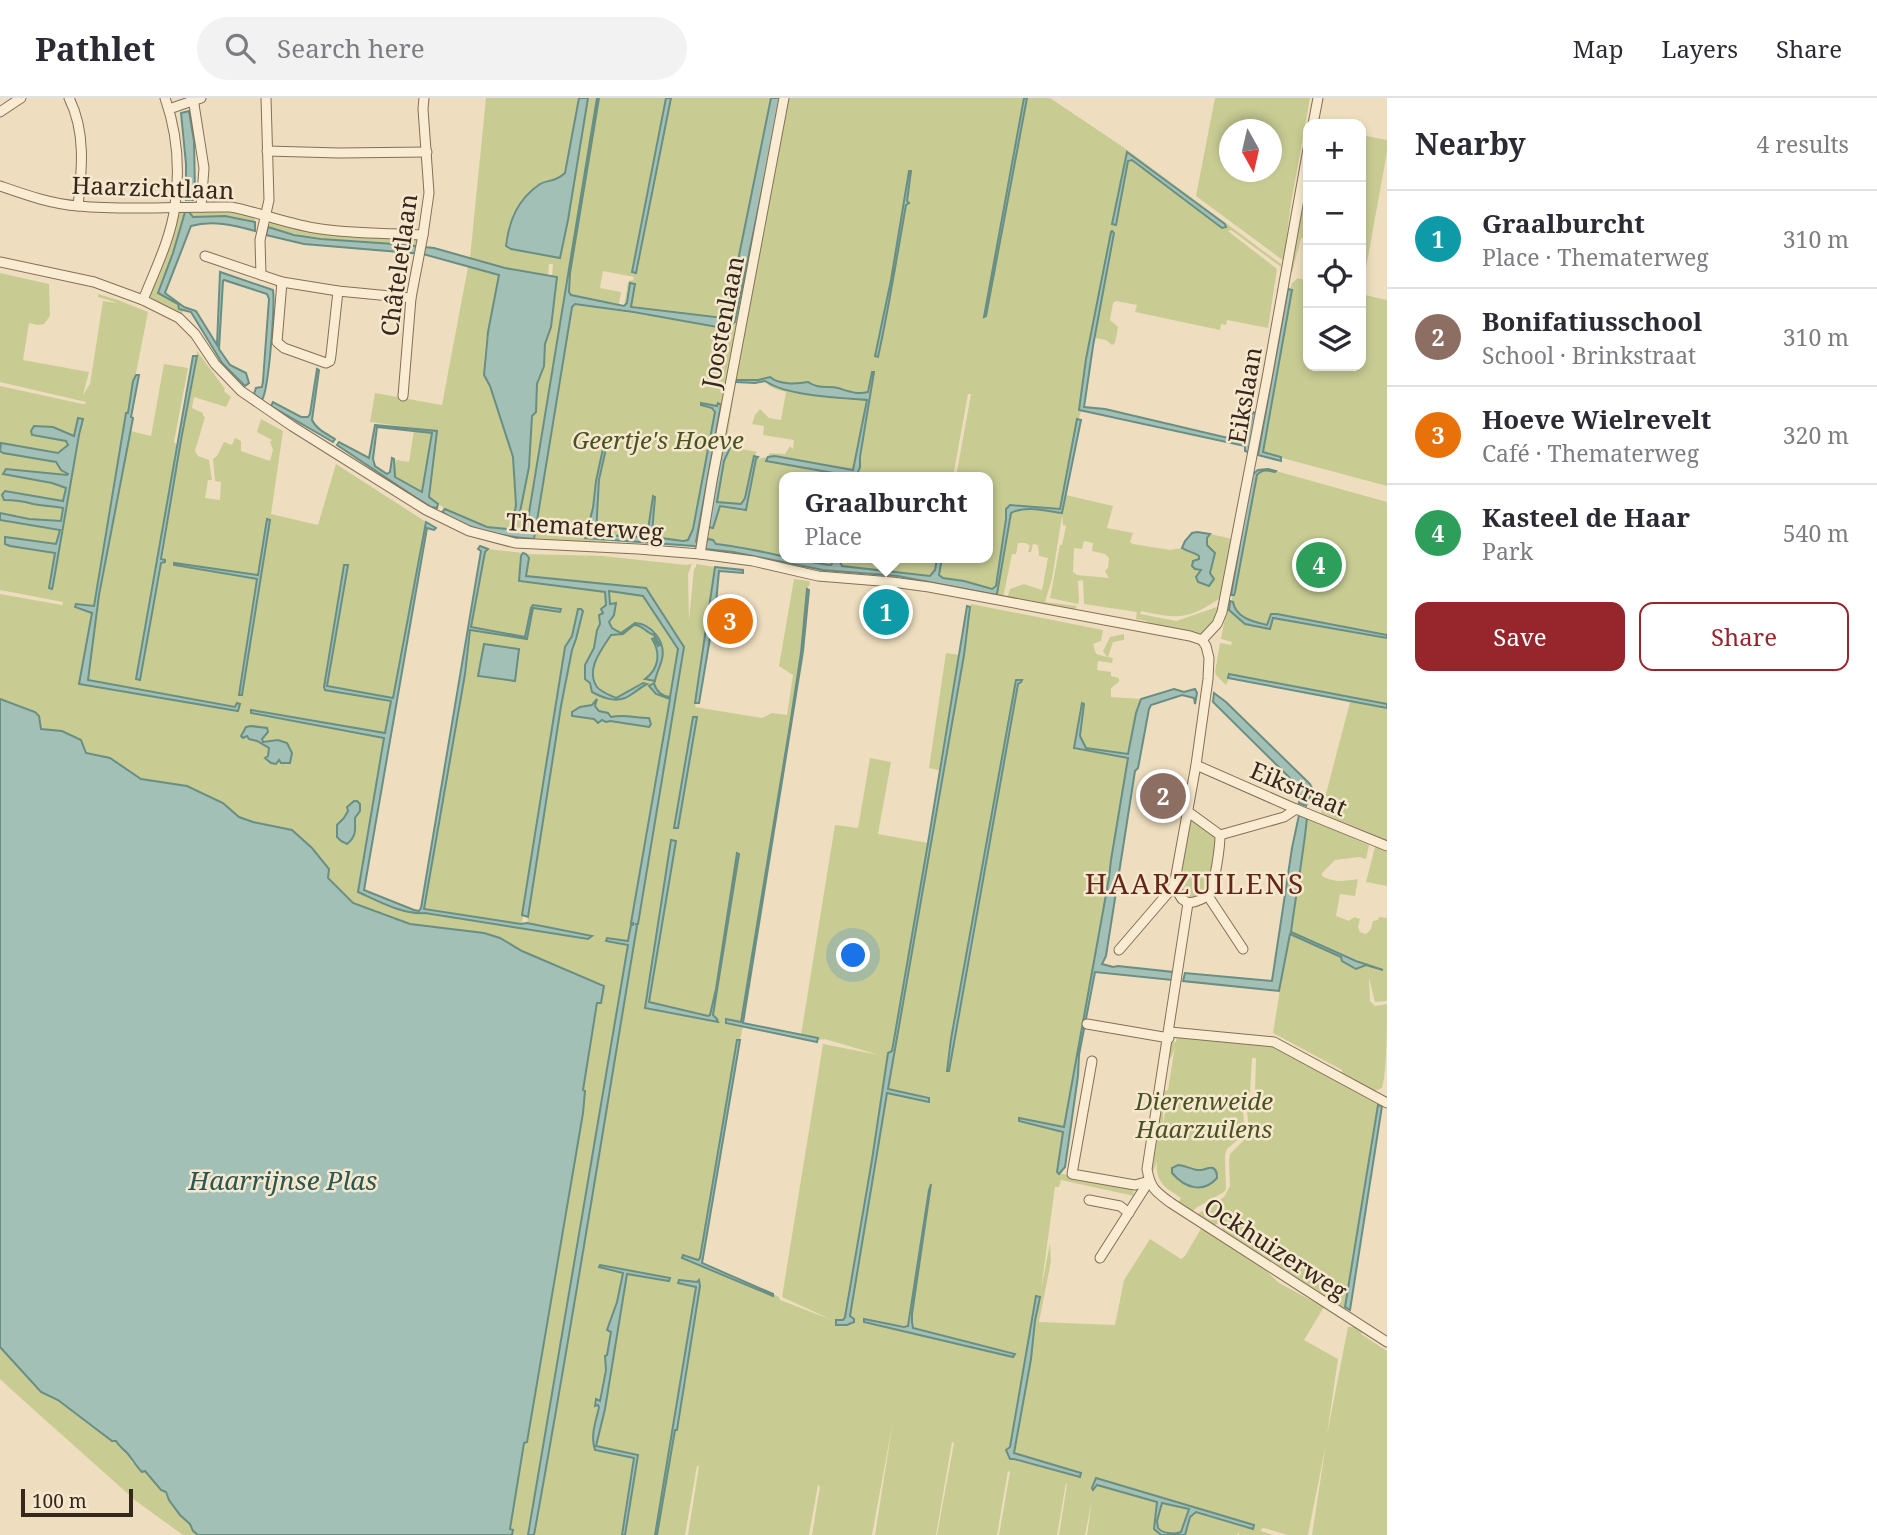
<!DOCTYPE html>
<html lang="en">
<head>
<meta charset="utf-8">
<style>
	body { margin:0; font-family:"Noto Serif",serif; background:#f2f2f3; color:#2b2b33 }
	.controls { position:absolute; right:21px; top:21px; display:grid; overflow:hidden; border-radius:14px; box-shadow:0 4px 10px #0003 }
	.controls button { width:63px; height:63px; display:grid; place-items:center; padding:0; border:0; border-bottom:2px solid #e1e1e2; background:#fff; color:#2b2b33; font:35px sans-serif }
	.compass { position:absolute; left:1219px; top:21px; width:63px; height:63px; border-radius:50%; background:#fff; box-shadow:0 4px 10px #0003; rotate:172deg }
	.scale { position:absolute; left:21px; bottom:18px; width:112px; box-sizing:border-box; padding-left:7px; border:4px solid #36271c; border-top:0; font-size:19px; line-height:24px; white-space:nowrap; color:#36271c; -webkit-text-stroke:5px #f6e8ce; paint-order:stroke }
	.you { position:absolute; left:854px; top:858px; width:24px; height:24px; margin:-18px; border:5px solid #fff; border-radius:50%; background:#1a73e8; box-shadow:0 0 0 10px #1a73e833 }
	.badge { display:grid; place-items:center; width:46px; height:46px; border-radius:50%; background:#97262c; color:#fff; font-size:23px; font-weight:700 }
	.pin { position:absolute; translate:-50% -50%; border:4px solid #fff; box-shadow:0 2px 7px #0006 }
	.popup { position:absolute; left:779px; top:374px; width:214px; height:91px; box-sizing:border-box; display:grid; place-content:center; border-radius:14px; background:#fff; filter:drop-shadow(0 2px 5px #0005); font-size:23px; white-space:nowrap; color:#7c7c81 }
	.popup b { font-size:26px; color:#2b2b33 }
	.popup::after { content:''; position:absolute; left:50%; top:100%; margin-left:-14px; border:14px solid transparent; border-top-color:#fff }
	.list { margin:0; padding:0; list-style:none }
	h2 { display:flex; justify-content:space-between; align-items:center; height:91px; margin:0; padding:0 28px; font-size:30px }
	h2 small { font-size:23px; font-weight:400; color:#7c7c81 }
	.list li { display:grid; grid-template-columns:46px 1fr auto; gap:21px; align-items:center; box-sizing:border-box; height:98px; padding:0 28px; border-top:2px solid #e1e1e2 }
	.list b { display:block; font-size:26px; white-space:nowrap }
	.list p { margin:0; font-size:23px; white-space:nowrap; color:#7c7c81 }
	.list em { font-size:23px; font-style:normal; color:#7c7c81 }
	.actions { display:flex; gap:14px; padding:21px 28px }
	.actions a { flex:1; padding:16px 0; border:2px solid #97262c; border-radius:14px; text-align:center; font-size:24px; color:#97262c }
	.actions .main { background:#97262c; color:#fff }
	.icon { flex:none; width:38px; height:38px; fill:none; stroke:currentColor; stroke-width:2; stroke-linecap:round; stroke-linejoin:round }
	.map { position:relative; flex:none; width:1387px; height:1437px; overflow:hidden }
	header { display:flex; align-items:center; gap:42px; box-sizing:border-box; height:98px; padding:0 35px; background:#fff; border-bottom:2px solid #e1e1e2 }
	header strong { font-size:33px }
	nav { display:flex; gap:38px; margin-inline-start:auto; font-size:24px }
	.search { width:490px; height:63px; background:#f2f2f3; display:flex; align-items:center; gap:18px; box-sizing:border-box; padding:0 24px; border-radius:38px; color:#7c7c81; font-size:26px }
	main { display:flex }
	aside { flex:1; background:#fff }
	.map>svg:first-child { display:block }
</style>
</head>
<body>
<header>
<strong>Pathlet</strong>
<div class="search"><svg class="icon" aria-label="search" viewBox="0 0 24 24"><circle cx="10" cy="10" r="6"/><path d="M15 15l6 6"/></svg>Search here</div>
<nav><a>Map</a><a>Layers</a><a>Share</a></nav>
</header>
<main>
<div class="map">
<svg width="1387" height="1437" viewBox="0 0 1387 1437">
	<rect width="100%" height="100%" fill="#eedebf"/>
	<g fill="#c8cc93" fill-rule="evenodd">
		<path d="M 486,0 L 579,0 L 565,75 C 554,84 549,81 540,86 C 522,98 516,112 508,131 L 568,122 L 588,0 L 597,0 L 525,434 L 487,429 L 443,411 L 443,409 L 430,401 L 430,382 L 437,333 L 370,324 L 375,295 L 442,307 L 468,169 L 482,171 L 499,177 C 495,203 475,268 490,288 L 513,360 L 516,407 L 514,418 L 519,419 L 529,369 L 532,318 L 536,314 L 537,286 L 544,267 L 545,246 L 551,229 L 557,180 L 552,178 L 553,166 L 549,166 L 548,178 L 505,170 L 470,160 Z"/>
		<polygon points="599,0 666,0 632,174 671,0 771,0 732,192 733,194 724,221 631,209 635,187 630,186 627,205 624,208 628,185 629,183 633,182 634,179 603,173 600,190 621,194 619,206 571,197 569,194 570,175"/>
		<path d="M 781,0 L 1024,0 L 984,218 L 985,219 L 1027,0 L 1050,0 L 1126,51 L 1281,166 L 1281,169 L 1231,132 L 1228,133 L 1277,171 L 1268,230 L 1227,222 L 1226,227 L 1221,226 L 1220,232 L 1135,214 L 1137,207 L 1116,203 L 1113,205 L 1110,222 L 1118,229 L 1115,245 L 1112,247 L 1106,242 L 1095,240 L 1114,135 L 1079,312 L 1081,313 L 1079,320 L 1077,321 L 1060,411 L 1010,407 L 1006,411 L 1006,421 L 996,488 L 992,491 L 964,483 L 943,480 L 939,477 L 942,460 L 987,460 L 987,379 L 956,379 L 971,296 L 968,296 L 953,379 L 856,379 L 861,364 L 860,359 L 874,274 L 872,274 L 868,294 C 857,297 848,293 838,290 C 827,288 818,291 808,284 C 797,286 779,287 770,279 L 758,282 L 736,282 L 726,348 L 757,354 L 754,358 L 745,400 L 741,406 L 717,404 L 724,363 L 729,354 L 726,348 L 708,429 L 712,430 L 720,408 L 742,413 L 746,412 L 756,361 L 768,359 L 770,355 L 785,356 L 790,348 L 793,351 L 794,342 L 763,337 L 764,328 L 752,326 L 755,317 L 760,311 L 769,320 L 781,322 L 786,294 L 775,291 L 768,287 L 769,286 L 806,297 L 846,302 L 867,302 L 853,372 L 775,358 L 767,363 L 847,377 L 851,379 L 784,379 L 784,459 L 739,448 L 716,446 L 713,442 L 708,441 L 706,445 L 698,446 L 696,444 L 721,307 L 717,308 L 702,305 L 701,307 L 712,310 L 715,313 L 693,431 L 688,442 L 654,440 L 652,435 L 655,399 L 653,398 L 647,439 L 600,437 L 596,435 L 600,382 L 607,346 L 606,338 C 602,353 599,368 596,383 C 593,399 595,418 586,433 L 592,442 L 608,442 L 605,445 L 549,443 L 534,441 L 572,208 L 575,206 L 723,230 L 739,199 Z"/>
		<path d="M 1215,0 L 1310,0 L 1291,105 L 1285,153 L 1308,31 L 1308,79 L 1303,99 L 1308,100 L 1308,141 L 1301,140 L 1292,175 L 1284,157 L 1284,163 L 1196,98 ZM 1230,32 L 1272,32 L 1272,74 L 1230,74 Z"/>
		<path d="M 1361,37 L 1387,42 L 1387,54 L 1362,192 L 1361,191 L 1361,104 C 1369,95 1364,86 1365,73 L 1361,70 Z"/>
		<polygon points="184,113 233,113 254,117 255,124 225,118 193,119 191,117 183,118 164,197 184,211 181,218 150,199 151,192 177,114"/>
		<path d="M 271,124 L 298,131 L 415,140 L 418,143 L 418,148 C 367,143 318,144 268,129 Z"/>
		<path d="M 0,175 L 49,186 L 50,218 L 44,226 L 38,227 L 29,225 L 23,262 L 89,274 L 83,297 L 90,286 L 103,203 L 118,205 L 98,199 L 98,196 L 118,202 L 148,214 L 128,315 L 126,315 L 94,509 L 76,506 L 75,509 L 92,514 L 80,586 L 238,613 L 237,606 L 235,609 L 89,582 L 88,577 L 99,498 L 131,333 L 151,338 L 164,266 L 188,270 L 174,344 L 177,347 L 176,356 L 136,581 L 159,483 L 180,344 L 195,274 L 197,253 L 225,291 L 224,293 L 231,299 L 226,309 L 194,299 L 192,310 L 203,315 L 203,318 L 205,319 L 195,353 L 198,358 L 209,362 L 212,382 L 208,382 L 205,400 L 220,402 L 221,384 L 215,383 L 213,361 L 217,358 L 224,344 L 232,347 L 235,340 L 241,343 L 241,353 L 270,363 L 273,352 L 270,344 L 272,342 L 257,334 L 261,321 L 283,333 L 271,416 L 318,427 L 336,366 L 426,424 L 393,601 L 327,589 L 348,467 L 344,467 L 324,589 L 325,592 L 392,603 L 385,635 L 252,612 L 251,615 L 384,640 L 358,794 C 378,803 403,817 425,815 L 588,841 L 592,838 L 527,825 L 561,608 L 572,552 L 576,541 L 583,513 L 577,515 L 572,538 L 565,549 L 522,826 L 424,811 L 465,576 L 470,532 L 527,541 L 533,510 L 560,514 L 560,512 L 533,507 L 531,510 L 525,539 L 471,529 L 485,453 L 488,451 L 523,455 L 519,483 L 605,494 L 606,507 C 598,519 598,535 594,549 C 590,563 585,565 585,581 C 591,585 591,591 596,596 C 600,599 604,598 608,602 L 629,599 L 645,586 L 616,600 L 599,592 L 594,580 L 594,570 L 598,554 L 611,537 L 624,536 L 634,527 C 643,527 646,535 654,537 L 660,548 L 658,548 L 653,541 C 660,556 659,570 646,581 L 655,583 L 661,545 C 654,534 647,528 635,525 L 621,535 L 612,530 L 609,524 L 614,517 L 616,505 L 610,506 L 608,493 L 643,498 L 678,551 L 628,843 L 607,840 L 607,843 L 629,847 L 528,1437 L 512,1437 L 513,1432 L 510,1432 L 524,1344 L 527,1344 L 583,1015 L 585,993 L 583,993 L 598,905 L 600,905 L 601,886 L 522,853 L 500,840 L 484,835 L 410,826 L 353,805 L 328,779 L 253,724 L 239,719 L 223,705 L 187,688 L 141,681 L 110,660 L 86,655 L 46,631 L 41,631 L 39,618 L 0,601 L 0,496 L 62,507 L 63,504 L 0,492 L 0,422 L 60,432 L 57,446 L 10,448 L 55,455 L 49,490 L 57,459 L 83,321 L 74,338 L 53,329 L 34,329 L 31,333 L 66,343 L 69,347 L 58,355 L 1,345 L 0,347 L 0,288 L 83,306 L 85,306 L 86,304 L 0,284 ZM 270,421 L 242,597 L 239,596 L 258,480 L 174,467 L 175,465 L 258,478 L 267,422 Z"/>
		<polygon points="1298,180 1308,183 1308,268 1361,268 1361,196 1387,202 1387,388 1263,355 1292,193 1290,192 1292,185"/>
		<polygon points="414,332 432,334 433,338 422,395 394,378 396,362 409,364"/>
		<path d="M 0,353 L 46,363 C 58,362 59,371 68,376 L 67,377 L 4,376 L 52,385 L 66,390 L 64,403 L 5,393 L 4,402 C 23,402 44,406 63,410 L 62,423 L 29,421 L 0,415 Z"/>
		<polygon points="1267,372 1274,374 1276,373 1387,404 1387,742 1321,715 1350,604 1229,580 1226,587 1216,577 1215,574 1220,545 1231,547 1232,544 1221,541 1226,514 1229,511 1238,518 1232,507 1232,498 1257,377 1261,373"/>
		<path d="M 1066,397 L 1113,408 L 1107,430 L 1133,435 L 1130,444 L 1133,446 L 1170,452 L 1182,450 C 1188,454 1194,454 1199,458 L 1199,471 L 1201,474 L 1210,475 L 1215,456 L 1207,447 L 1207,440 L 1210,436 L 1232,441 L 1219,501 C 1187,522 1178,521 1141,513 L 1140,516 L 1176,523 L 1217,509 L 1219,507 L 1216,521 L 1203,535 L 1196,536 L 1147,526 L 1147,523 L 1136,521 L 1137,514 L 1084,506 L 1083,482 L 1078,483 L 1079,502 L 1078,506 L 1050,500 L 1060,447 L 1062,447 L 1066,428 L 1063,427 L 1062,418 L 1052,481 L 1045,504 L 1077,508 L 1073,513 L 1007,501 L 1010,491 L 1024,486 L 1042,492 L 1048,460 L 1039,458 L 1038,447 L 1033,446 L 1031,454 L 1028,454 L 1030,448 L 1026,445 L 1018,445 L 1016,456 L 1012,456 L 1003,500 L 978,494 L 997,496 L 1011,415 C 1026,407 1046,413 1062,415 ZM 1084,443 L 1093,445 L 1092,453 L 1105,456 L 1109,460 L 1108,470 L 1105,473 L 1109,480 L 1077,477 L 1073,474 L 1074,450 L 1082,451 Z"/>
		<path d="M 526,456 L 603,458 L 686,467 L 692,466 L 688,476 L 689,522 L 694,471 L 696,469 L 696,466 L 715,469 L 695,609 L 762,620 L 772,615 L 787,617 L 793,577 L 779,568 L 794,481 L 809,483 L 810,486 L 807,491 L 801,555 L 790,627 L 741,925 L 727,922 L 727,925 L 743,928 L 740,942 L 737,943 L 700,1161 L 698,1162 L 684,1157 L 682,1160 L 772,1198 L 773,1196 L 779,1199 L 780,1202 L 832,1222 L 782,1199 L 823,946 L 879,957 L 825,941 L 818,942 L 817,940 L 801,937 L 835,727 L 858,730 L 870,660 L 891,664 L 878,736 L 928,745 L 892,953 L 888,956 L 872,1062 L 845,1219 L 843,1222 L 836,1222 L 836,1224 L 854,1221 L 850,1219 L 887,994 L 929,1003 L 929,999 L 888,992 L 964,557 L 971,506 L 1103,532 L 1101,543 L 1093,546 L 1096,556 L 1107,559 L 1103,553 L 1110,539 L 1124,536 L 1124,542 L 1113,544 L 1108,559 L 1113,560 L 1112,565 L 1098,563 L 1097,572 L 1111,574 L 1111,578 L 1119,580 L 1119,584 L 1111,590 L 1111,599 L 1141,601 L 1136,615 L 1128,656 L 1086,650 L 1080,638 L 1084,606 L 1083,605 L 1074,650 L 1128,660 L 1111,762 L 1109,780 L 1064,1029 L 1020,1020 L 1019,1023 L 1063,1034 L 1057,1074 L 1059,1075 L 1133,1092 L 1134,1098 L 1061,1082 L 1059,1089 L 1055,1089 L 1041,1192 L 1050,1145 L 1051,1163 L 1039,1224 L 1115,1227 L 1124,1182 L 1150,1141 L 1181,1161 L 1185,1158 L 1202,1129 L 1261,1168 L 1279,1185 L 1324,1209 L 1304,1242 L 1338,1261 L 1327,1337 L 1348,1229 L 1353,1229 L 1349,1224 L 1362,1233 L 1361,1236 L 1387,1253 L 1387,1437 L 1312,1437 L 1326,1346 L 1308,1437 L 1288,1437 L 1264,1430 L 1262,1430 L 1261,1433 L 1273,1437 L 1239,1437 L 1239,1434 L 1237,1437 L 1185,1437 L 1190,1419 L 1196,1414 L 1253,1431 L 1254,1427 L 1098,1380 L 1093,1391 L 1097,1386 L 1158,1404 L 1154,1423 L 1158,1436 L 1161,1437 L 1087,1437 L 1092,1402 L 1085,1437 L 1059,1437 L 1067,1386 L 1066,1385 L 1057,1437 L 999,1437 L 1010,1374 L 1008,1373 L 997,1437 L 937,1437 L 954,1345 L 952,1344 L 936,1437 L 875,1437 L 893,1323 L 872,1437 L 812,1437 L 820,1388 L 818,1387 L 809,1437 L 688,1437 L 699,1368 L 697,1368 L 685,1437 L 657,1437 L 675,1331 L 677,1331 L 697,1184 L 679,1182 L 679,1185 L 696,1189 L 655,1437 L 625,1437 L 634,1385 L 636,1356 L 596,1348 L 605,1311 L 627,1175 L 668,1183 L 600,1167 L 600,1169 L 623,1175 L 617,1204 L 607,1232 L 611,1234 L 610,1245 L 595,1324 L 593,1348 L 595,1352 L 636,1359 L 633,1362 L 622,1437 L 534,1437 C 567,1255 597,1072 627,889 C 646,776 666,663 684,549 L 646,490 L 526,478 L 529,460 ZM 1021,584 L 1018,586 L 971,856 L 949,973 L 947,972 L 951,941 L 980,791 L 1015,587 ZM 672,742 L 676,743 L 649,904 L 708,918 L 710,917 L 716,891 L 737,755 L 713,918 L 717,921 L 718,924 L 661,914 L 645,909 ZM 930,1089 L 912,1216 L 912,1224 L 913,1231 L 1014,1256 L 997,1256 L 864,1222 L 908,1228 ZM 1036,1198 L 1040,1199 L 1035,1223 L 1031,1261 L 1014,1355 L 1080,1375 L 1080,1379 L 1010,1361 L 1006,1352 L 1010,1349 Z"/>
		<polygon points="788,460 937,460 935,472 931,478 802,463"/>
		<polygon points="946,555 960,557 939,672 929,670"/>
		<path d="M 1307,720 L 1369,747 L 1366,761 L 1359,759 L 1335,762 L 1322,775 L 1322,778 C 1334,785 1345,783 1358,781 L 1355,798 L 1340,796 L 1336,818 L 1349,823 L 1354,819 L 1360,821 L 1358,829 L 1360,834 L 1366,836 L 1371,831 L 1373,823 L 1378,822 L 1379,819 L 1387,820 L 1387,903 L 1375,904 L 1369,880 L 1370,903 L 1375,908 L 1387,906 C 1387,927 1387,973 1382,990 L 1372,994 L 1341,977 L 1342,972 L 1273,935 L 1289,836 L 1341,859 L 1348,867 L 1355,871 L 1369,867 L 1290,834 C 1296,796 1303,759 1307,720 Z"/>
		<polygon points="1191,723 1199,725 1217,739 1216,749 1204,797 1190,803 1177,791 1187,727"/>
		<polygon points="1376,745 1387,750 1387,788 1366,784"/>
		<path d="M 1177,938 L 1273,946 L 1383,1006 L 1382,1008 L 1378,1008 L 1344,1212 L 1224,1134 L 1222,1131 L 1224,1122 L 1215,1127 L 1196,1117 L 1224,1099 L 1230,1088 L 1229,1063 L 1230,1056 L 1244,1042 L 1249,1032 L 1247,1013 L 1248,1008 L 1255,994 L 1256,960 L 1252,960 L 1250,995 L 1243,1006 L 1244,1031 L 1243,1037 L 1227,1051 L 1225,1057 L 1226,1091 L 1224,1094 L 1196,1110 L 1191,1115 L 1178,1105 L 1181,1100 C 1165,1089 1155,1085 1157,1063 L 1154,1072 L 1149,1071 L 1160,1012 L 1163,1013 L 1163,1026 L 1166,1008 L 1161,1005 L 1163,993 L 1168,992 L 1175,948 L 1172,958 L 1167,963 L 1170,944 L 1176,944 Z"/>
		<polygon points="0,1249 41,1294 58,1302 112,1343 116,1343 119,1349 128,1355 132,1364 145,1373 149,1379 166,1394 169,1402 180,1417 190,1426 193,1433 198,1437 183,1437 136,1403 14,1294 0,1281"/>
		<path d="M 1162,1405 L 1189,1411 L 1181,1434 C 1174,1437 1162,1435 1158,1430 L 1157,1423 Z"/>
	</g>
	<g fill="#a2c0b6" stroke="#698e83" stroke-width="2" fill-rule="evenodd">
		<path d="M 579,0 L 588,0 L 568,122 L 560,160 L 511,151 L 506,148 C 509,122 518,101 540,86 C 549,81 554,85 565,75 Z"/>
		<path d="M 597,0 L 599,0 L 570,175 L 569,194 L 571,197 L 624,208 L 627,205 L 630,185 L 635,186 L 631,209 L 723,220 L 730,198 L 732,198 L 733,194 L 732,192 L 771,0 L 781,0 L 735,224 L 723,230 L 633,214 L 575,206 L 572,209 L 534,441 C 501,438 470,433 442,414 L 445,411 L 487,429 L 526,433 Z"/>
		<polygon points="666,0 671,0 636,175 632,174"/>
		<polygon points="1024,0 1027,0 986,218 984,219"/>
		<polygon points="189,13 194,43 195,95 193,102 186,102 186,66 181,15"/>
		<polygon points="1127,54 1225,126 1226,129 1222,130 1132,62 1128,63 1116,127 1112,126"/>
		<path d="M 909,73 L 911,73 L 907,103 L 909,105 L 906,107 C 897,158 889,209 878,259 L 875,258 L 891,182 Z"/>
		<path d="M 185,114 L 189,114 L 193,119 L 225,118 L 255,124 L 255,133 C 234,127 212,122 191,128 L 165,195 L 184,209 L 196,213 L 217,247 L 220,174 L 273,192 C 275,207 269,291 262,302 L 254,296 L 256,290 L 262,289 L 263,283 L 269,201 L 267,196 L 224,182 L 223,183 L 219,251 L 230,267 L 246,275 L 249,285 L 245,288 L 222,265 L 191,214 L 179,211 L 178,206 L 158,195 L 173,155 Z"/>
		<polygon points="268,129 294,137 321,141 394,146 434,150 505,170 557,179 551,229 545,246 544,268 537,286 536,314 532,318 529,369 519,419 516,420 514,419 516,407 513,359 490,288 484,277 488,234 499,177 423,156 304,146 266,137"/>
		<polygon points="1112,133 1114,135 1093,248 1084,309 1105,311 1245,344 1247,343 1253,314 1257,316 1250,352 1248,354 1245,353 1245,348 1079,312 1086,261 1111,134"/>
		<polygon points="1288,191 1292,192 1263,354 1281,359 1281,363 1258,357"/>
		<polygon points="193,258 197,258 181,342 161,461 165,462 165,464 161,465 140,582 136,581"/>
		<path d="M 317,271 L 319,272 L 312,322 C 316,331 327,336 335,341 L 333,344 L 271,308 L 273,304 L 301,319 L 308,319 L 310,316 Z"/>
		<path d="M 872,274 L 874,274 L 860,359 L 860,369 L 856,379 L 766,363 L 768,359 L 775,358 L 853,372 L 867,302 C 840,300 787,298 765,283 L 755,285 L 736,284 L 736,282 L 758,282 L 770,279 C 779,287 797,286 808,284 C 818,291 827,288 838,290 C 848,293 857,297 868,294 Z"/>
		<polygon points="136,277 139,277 131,319 133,320 129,341 99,497 88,582 235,609 237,605 240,606 238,613 79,586 92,515 75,509 76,506 94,508 126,315 128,315 133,283"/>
		<path d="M 701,305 L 717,308 L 718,305 L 721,307 L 696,444 L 698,446 L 706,445 L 708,441 L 713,442 L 716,446 C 755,450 792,462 831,467 L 835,461 L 839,461 L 842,468 L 930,478 L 935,472 L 937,460 L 942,460 L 939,477 L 943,480 L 964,483 L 992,491 L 996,488 L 1006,421 L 1006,411 L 1010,407 L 1060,411 L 1077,321 L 1081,322 L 1062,415 C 1046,413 1026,407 1011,415 L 997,496 L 995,497 L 898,478 L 823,472 L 733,454 L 705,451 L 694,448 L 585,440 L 593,410 L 596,383 L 604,346 L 607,346 L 599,382 L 596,435 L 600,437 L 647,439 L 653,398 L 655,399 L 652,435 L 654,439 L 683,443 L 688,442 L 693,431 L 715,314 L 712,310 L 701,307 Z"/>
		<path d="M 78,320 L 83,321 L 79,337 L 53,487 L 52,491 L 49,490 L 55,455 L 10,448 L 5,446 L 5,439 L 56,446 L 60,432 L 0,422 L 0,415 L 29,421 L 61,423 L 63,410 C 53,408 43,408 33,406 C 23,403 15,402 4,402 L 2,397 L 5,393 L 63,403 L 66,390 L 52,385 L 3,376 L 6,371 L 67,377 L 68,376 L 61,372 L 56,364 L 3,355 L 0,353 L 1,345 L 58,355 L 68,347 L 66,343 L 32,337 L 31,333 L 34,328 L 53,329 L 74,338 Z"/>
		<path d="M 375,327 L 437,333 L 429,399 L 438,406 L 437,410 L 431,409 L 412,397 L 337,347 L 339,344 L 369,360 ZM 377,329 L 432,335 L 422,394 L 395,379 L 394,361 L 392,360 L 390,374 L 387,376 L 375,368 L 373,361 Z"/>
		<polygon points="726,348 730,350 724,363 717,404 741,406 745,400 754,358 758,359 756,361 746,412 720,408 713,430 708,429 722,353"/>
		<path d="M 1268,371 L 1276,373 L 1275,374 C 1267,372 1262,371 1257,377 L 1235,494 L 1234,497 L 1231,497 L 1252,377 L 1258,372 Z"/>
		<polygon points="267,421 270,422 242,597 239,597 257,481 174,467 174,465 258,477"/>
		<path d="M 426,424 L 436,430 L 434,432 L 427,430 L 364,792 L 414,812 L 419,813 L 421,810 L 481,453 L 478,451 L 480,448 L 488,451 L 485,454 L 471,529 L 525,539 L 531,510 L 533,507 L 561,511 L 560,514 L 533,510 L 527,541 L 470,532 L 465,576 L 424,811 L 521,826 L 527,825 L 592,838 L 588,841 L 425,815 C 403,817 378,803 358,794 L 384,640 L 251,615 L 251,612 L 385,635 L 391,603 L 325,592 L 324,589 L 344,467 L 348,467 L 327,588 L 393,600 Z"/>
		<path d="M 1197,434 L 1210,436 L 1207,440 L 1207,447 L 1215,455 L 1210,475 L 1214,481 L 1209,488 L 1198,484 L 1196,479 L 1201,472 L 1195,471 L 1192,468 L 1193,463 L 1199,461 L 1199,458 C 1194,454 1188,454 1182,450 L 1185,443 L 1192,435 Z"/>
		<path d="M 523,455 L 526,456 L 529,460 L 526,478 L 646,490 L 684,549 L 638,826 L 636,826 L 637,828 C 603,1031 571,1234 534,1437 L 528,1437 L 628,847 L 606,843 L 607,840 L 628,843 L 631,827 L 633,827 L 633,825 L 631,825 L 670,601 L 656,596 L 649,588 L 654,585 C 656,593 662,598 670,599 L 678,551 L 643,498 L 609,493 L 610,506 L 616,505 L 614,517 L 609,524 L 612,530 L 621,535 L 635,525 C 652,526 666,544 662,561 C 660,569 656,576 655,583 L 645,581 C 659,571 661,555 652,541 L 654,540 L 658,548 L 660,547 L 654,537 C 646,535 643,527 634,527 L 623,536 L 611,537 C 602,551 585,571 597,589 C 601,594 610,597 616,600 L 643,585 L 647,586 C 641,589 638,592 632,596 C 619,606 605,601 592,594 L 590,585 L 585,581 L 585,567 L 594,550 L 597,532 L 600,526 L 599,517 L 603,515 L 601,511 L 606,507 L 605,494 L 519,483 L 521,458 Z"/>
		<polygon points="715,469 743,472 743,475 719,473 716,505 699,605 695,605"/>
		<polygon points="807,491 809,492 803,553 743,925 818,940 817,944 726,925 726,921 741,924 790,627 801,555"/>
		<path d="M 1230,503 L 1233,504 C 1236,520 1252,523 1267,527 L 1271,516 L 1277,516 L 1387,537 L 1387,540 L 1273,520 L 1270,531 L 1245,526 L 1229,512 Z"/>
		<polygon points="967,508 970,509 964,557 888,991 929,1000 929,1004 887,995 850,1218 854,1221 854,1224 847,1227 836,1227 836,1222 843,1222 845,1219 872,1062 888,955 892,953 928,745"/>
		<polygon points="578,511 581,511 583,513 576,541 572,552 561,608 528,819 522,817 565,549 572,538"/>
		<polygon points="484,546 519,551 515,583 478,578"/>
		<polygon points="1229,576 1387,606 1387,610 1228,580"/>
		<polygon points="1016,582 1022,582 1021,584 1018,586 949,973 947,973 951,941"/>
		<polygon points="1174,591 1184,594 1195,591 1197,595 1195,606 1194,600 1182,597 1151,607 1149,611 1138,670 1135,673 1106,858 1102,866 1113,869 1118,868 1173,874 1172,882 1095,874 1079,957 1078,978 1065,1069 1059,1076 1057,1074 1063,1034 1019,1023 1019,1020 1064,1029 1109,780 1111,762 1128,660 1074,650 1082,605 1084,606 1080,638 1086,650 1128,656 1136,615 1141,601"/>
		<polygon points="1214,595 1226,604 1310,686 1313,692 1306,708 1299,705 1300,693 1297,687 1213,604"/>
		<path d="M 0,601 L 35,614 L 39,618 L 41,631 L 62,633 L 81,642 L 86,655 L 110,660 L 141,681 L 187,688 L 223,705 L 239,719 L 253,724 L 292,732 L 312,750 L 329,771 L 328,780 L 353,805 L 410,826 L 484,835 L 500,840 L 522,853 L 604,888 L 601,905 L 597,905 L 583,992 L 585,993 L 583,1015 L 527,1344 L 524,1345 L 510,1431 L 513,1432 L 512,1437 L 198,1437 L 193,1433 L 190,1426 L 180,1417 L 169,1402 L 166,1394 L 161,1392 L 145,1373 L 142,1374 C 136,1368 133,1362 128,1356 C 124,1351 119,1349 116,1343 L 112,1343 L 58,1302 L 41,1294 L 0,1249 Z"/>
		<path d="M 597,601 L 595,608 L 599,613 L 608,615 L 611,619 C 624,616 636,620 649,620 L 651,626 L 649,629 L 610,623 L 606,624 L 602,622 L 598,625 L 594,621 L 572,618 L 572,614 L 580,609 L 592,607 Z"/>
		<polygon points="693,619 697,619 678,730 674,730"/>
		<polygon points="251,628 267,630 268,634 262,641 263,644 278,642 287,645 292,655 290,665 281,665 279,662 276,666 271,665 265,660 268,658 269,650 257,643 249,641 247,638 243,640 241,638 246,629"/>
		<path d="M 354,703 L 357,703 L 360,706 L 360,713 L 355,720 C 355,731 357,738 347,746 L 341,743 L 337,739 L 337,727 L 344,720 L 348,713 L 347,709 Z"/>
		<path d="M 1299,717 L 1307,720 C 1303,759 1296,796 1291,834 L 1356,863 L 1383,872 L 1366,867 L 1356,871 L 1342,863 L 1341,859 L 1290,836 L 1279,893 L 1183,883 L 1185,875 L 1272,883 L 1292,750 Z"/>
		<polygon points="671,742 676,743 649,904 708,918 710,917 716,891 737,755 739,756 713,917 717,921 718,924 645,910"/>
		<polygon points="737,942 740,942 702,1165 773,1196 773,1198 682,1160 683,1157 698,1162 700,1160"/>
		<polygon points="1378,1007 1382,1008 1350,1212 1345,1209"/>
		<path d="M 1178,1067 C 1186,1067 1193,1073 1201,1072 C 1204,1072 1209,1069 1213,1070 C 1217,1072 1217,1076 1217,1080 C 1203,1096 1185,1090 1172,1075 L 1172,1070 Z"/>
		<polygon points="931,1086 912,1216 912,1224 913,1230 1015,1256 1013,1259 864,1224 864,1221 904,1229 908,1228 929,1092"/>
		<path d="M 600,1167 L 670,1180 L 669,1183 L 627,1176 L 605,1311 L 596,1348 L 638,1357 L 625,1437 L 622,1437 L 634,1360 L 595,1352 C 590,1338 596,1323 599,1309 L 598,1307 L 595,1308 L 596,1301 L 600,1303 L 606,1272 L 605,1258 L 607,1257 L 611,1234 L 607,1232 L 617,1204 L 623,1175 L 599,1169 Z"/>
		<polygon points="679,1182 697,1184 699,1182 700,1188 677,1332 675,1332 657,1437 655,1437 696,1189 678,1185"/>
		<polygon points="1036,1198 1040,1199 1035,1223 1031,1261 1014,1355 1081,1375 1080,1379 1014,1361 1010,1361 1006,1352 1010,1349"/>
		<path d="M 1096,1380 L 1254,1427 L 1253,1431 L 1196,1414 L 1190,1419 L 1185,1437 L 1161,1437 L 1154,1431 L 1157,1404 L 1097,1387 L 1093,1392 L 1092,1390 ZM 1162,1405 L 1189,1411 L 1181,1434 C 1174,1437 1162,1435 1158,1430 L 1157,1423 Z"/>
	</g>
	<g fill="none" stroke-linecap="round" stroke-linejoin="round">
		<defs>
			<g id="minor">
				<path d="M 69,0 C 86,34 82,71 78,108"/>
				<polyline points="193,0 204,70 201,109"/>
				<polyline points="169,11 201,0"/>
				<polyline points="0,14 21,0"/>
				<polyline points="1313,26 1318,0"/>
				<polyline points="267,53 339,55 427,54"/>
				<path d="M 0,88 C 26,97 51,106 79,108 C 130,113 181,108 231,109 C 262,115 290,127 321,131 C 354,136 389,135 423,137"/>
				<polyline points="205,158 282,184 338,193 411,200"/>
				<polyline points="0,164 94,184 143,202 179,220 195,236 215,266 241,293 292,328 426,412 469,433 515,445 638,451 700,456 753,463 818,478 892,484 929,489 1190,538 1202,542"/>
				<polyline points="261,177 260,142 269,102 266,0"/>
				<polyline points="282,184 277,244 284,250 326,265 330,263 331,257 338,193"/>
				<path d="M 143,202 C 155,172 171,140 175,108 C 180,72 177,34 165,0"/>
				<polyline points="403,298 411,200 423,137 429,95 423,11 424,0"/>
				<polyline points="700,456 712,383 784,0"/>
				<polyline points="1202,542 1217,526 1222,514 1267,280 1308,51"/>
				<polyline points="1196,667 1296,711 1387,748"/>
				<path d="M 1187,713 L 1220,737 C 1220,749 1215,786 1209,795 C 1204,802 1196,804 1188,805 L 1182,801 L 1174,788 L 1196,667 L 1208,581 L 1209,560 L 1206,548 L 1202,542"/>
				<polyline points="1220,737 1284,719 1296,711"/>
				<polyline points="1208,798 1243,851"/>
				<path d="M 1188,805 L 1147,1071 C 1150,1090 1156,1094 1171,1105 L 1387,1244"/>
				<polyline points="1119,852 1174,788"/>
				<polyline points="1087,926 1169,940"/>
				<polyline points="1170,934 1274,944 1387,1005"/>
				<polyline points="1092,963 1072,1076 1135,1087 1149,1083"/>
				<polyline points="1089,1102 1120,1108 1129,1115"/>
				<polyline points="1100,1160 1149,1083"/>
			</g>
		</defs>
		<use href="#minor" stroke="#876e57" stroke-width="11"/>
		<use href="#minor" stroke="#f9ecd2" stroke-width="9"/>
	</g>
	<g text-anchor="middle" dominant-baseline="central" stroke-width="5" stroke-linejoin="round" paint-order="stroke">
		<g font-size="24" fill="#36271c" stroke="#f6e8ce">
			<text transform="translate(153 89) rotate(2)">Haarzichtlaan</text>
			<text transform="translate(398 167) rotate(-82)">Châteletlaan</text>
			<text transform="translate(722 224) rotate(-79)">Joostenlaan</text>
			<text transform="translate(1244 297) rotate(-80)">Eikslaan</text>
			<text transform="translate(585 428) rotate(4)">Thematerweg</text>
			<text transform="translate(1299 690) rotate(23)">Eikstraat</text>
			<text transform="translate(1276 1150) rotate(33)">Ockhuizerweg</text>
		</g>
		<g font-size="24" font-style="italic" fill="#495322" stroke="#f6e8ce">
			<text x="658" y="341">Geertje's Hoeve</text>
			<text x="1204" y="1002">Dierenweide<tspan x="1204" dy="28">Haarzuilens</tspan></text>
		</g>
		<g font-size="26" font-style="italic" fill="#2b5652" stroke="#f6e8ce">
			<text x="283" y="1082">Haarrijnse Plas</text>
		</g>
		<g font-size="28" letter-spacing="2" fill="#64261a" stroke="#f6e8ce">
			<text x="1195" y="785">HAARZUILENS</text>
		</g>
	</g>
</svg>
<div class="controls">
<button>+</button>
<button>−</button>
<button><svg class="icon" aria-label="locate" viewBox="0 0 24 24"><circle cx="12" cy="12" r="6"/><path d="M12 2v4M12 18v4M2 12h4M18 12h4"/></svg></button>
<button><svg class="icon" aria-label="layers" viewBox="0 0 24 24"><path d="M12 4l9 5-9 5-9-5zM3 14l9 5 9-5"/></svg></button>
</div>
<svg class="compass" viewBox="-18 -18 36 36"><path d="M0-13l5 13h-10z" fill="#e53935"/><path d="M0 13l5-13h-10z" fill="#7c7c81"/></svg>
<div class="scale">100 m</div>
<div class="you"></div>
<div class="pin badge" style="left:886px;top:514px;background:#0f9aa8">1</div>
<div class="popup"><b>Graalburcht</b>Place</div>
<div class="pin badge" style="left:1163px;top:698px;background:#8d6e63">2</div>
<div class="pin badge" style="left:730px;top:523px;background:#e8710a">3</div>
<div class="pin badge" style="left:1319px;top:467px;background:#2e9e5b">4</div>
</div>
<aside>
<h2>Nearby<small>4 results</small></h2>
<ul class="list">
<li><span class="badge" style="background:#0f9aa8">1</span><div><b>Graalburcht</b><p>Place · Thematerweg</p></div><em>310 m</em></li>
<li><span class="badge" style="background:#8d6e63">2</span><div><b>Bonifatiusschool</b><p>School · Brinkstraat</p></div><em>310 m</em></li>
<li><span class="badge" style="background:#e8710a">3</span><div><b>Hoeve Wielrevelt</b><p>Café · Thematerweg</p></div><em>320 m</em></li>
<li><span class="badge" style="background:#2e9e5b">4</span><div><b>Kasteel de Haar</b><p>Park</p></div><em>540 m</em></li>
</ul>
<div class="actions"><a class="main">Save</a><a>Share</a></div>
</aside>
</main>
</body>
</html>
